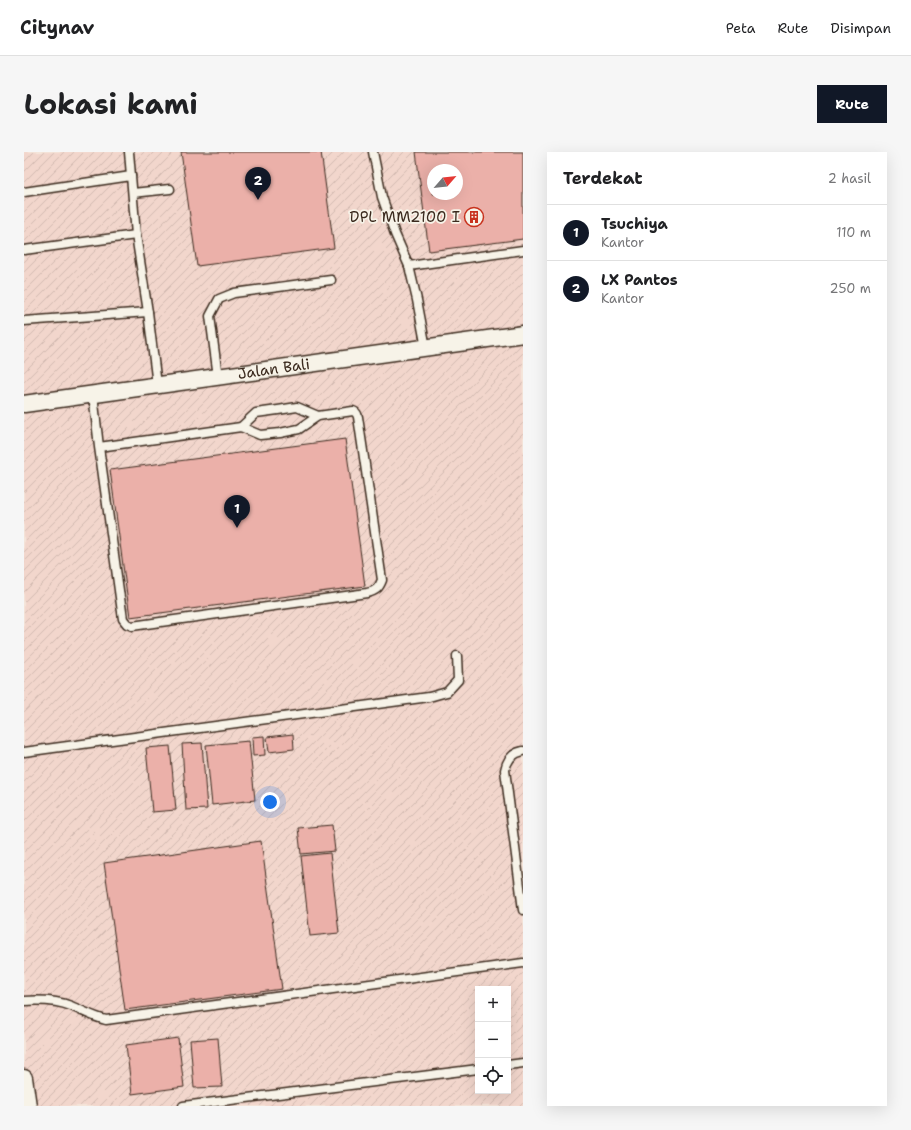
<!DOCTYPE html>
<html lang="id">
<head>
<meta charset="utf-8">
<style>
	body { margin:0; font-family:"Shantell Sans",sans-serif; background:#f6f6f6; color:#202124 }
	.controls { position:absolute; right:12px; bottom:12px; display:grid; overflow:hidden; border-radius:0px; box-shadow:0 4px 16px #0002 }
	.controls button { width:36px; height:36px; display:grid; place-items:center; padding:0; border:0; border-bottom:1px solid #e0e0e0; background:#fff; color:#202124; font:20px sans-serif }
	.compass { position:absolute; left:403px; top:12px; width:36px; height:36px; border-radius:50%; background:#fff; box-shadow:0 4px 16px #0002; rotate:62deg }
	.you { position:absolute; left:246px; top:650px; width:14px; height:14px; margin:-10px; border:3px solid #fff; border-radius:50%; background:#1a73e8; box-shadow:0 0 0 6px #1a73e833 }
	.badge { display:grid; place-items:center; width:26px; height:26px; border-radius:50%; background:#111827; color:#fff; font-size:13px; font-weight:700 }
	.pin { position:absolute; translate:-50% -33px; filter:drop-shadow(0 1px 2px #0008) }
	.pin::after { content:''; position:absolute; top:21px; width:14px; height:12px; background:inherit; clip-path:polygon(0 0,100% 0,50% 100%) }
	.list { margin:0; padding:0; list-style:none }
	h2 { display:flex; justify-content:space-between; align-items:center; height:52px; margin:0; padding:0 16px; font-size:17px }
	h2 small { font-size:13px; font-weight:400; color:#757577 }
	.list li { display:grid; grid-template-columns:26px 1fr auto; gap:12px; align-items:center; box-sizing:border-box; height:56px; padding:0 16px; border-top:1px solid #e0e0e0 }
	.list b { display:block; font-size:15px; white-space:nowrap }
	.list p { margin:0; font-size:13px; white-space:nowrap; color:#757577 }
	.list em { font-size:13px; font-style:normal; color:#757577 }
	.icon { flex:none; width:22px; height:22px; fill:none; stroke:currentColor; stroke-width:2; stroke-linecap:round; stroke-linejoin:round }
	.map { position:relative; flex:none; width:499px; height:954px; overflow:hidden; border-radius:0px }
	header { display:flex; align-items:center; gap:24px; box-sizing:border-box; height:56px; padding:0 20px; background:#fff; border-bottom:1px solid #e0e0e0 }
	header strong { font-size:19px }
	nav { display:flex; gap:22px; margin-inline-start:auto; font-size:14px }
	.intro { display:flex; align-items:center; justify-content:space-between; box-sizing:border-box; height:96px; padding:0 24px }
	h1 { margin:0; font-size:28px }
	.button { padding:10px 18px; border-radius:0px; background:#111827; color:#fff; font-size:14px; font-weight:700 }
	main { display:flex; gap:24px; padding:0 24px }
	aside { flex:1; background:#fff; border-radius:0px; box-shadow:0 4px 16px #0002 }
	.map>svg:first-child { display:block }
</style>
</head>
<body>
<header>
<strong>Citynav</strong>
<nav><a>Peta</a><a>Rute</a><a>Disimpan</a></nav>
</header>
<div class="intro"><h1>Lokasi kami</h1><a class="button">Rute</a></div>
<main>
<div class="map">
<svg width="499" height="954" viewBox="0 0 499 954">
	<defs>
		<pattern id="industrial-furrows" width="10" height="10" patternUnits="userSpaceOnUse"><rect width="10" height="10" fill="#f2d6cc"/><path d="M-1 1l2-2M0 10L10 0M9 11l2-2" fill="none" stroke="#d0b8af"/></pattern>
	</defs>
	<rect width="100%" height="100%" fill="#f5e6db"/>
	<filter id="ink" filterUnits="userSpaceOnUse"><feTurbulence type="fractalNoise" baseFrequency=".025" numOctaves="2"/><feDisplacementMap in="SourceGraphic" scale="8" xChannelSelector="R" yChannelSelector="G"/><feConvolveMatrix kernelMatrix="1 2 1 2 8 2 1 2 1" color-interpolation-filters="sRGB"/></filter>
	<g filter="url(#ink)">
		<path fill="url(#industrial-furrows)" fill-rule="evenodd" d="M 0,0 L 499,0 L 499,954 L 0,954 ZM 409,18 L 433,18 L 433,42 L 409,42 ZM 454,837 L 484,837 L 484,939 L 454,939 Z"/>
		<g fill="#ebb0a9" stroke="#3b2a1e" fill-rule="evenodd">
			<polygon points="157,0 297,0 310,96 173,114"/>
			<path d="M 392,0 L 499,0 L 499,87 L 405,99 ZM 409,18 L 433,18 L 433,42 L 409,42 Z"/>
			<polygon points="321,287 341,434 106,465 86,318"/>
			<polygon points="269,582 270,597 245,600 243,585"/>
			<polygon points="240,584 241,603 229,604 228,585"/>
			<polygon points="225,589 231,648 188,653 182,593"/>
			<polygon points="178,591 183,657 162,658 158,592"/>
			<polygon points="146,594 152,658 128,660 122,596"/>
			<polygon points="308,673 311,699 277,702 274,676"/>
			<polygon points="237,689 258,837 101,858 80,711"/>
			<polygon points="306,701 315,781 286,784 277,704"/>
			<polygon points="154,886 160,935 108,942 102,893"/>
			<polygon points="194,886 198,935 170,936 166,888"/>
		</g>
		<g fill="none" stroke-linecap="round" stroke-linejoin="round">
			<defs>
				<g id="lane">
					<polyline points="105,0 112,83 124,160 133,233"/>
					<polyline points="349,0 358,45 371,82 385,114 393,148 402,196"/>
					<polyline points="0,40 107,24"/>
					<polyline points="109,41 146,37"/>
					<polyline points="0,98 112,83"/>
					<polyline points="385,114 499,98"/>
					<polyline points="0,169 124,160"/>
					<polyline points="194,225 186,164 195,147 210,141 307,128"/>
					<path d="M 69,242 L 75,295 L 217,275 L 236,283 L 256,281 L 275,277 L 294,264 L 329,259 C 333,260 333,262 334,265 L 358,428 C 355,436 352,439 343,441 L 108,474 L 103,472 L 99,467 L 75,295"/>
					<polyline points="217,275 232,261 254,258 273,255 294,264"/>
					<path d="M 499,599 C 488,601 483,608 481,618 L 499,758"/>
					<polyline points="0,600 405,545 423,540 434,528 433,504"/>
					<path d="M 0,849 C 16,848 32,848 47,854 C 59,859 69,865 82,868 L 499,811"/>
					<polyline points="484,913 499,911"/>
					<polyline points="159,954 454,917"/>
				</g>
				<g id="street">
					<path id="s1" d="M 0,252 L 499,182"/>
					<polyline points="0,926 4,954"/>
				</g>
			</defs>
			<use href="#lane" stroke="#3b2a1e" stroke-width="11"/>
			<use href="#street" stroke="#3b2a1e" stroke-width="19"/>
			<use href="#lane" stroke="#f7f3e8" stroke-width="8"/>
			<use href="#street" stroke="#f7f3e8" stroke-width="16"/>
		</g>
	</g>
	<defs>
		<symbol id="building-ring" viewBox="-11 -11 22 22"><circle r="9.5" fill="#f7f3e8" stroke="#c8321e" stroke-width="1.5"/><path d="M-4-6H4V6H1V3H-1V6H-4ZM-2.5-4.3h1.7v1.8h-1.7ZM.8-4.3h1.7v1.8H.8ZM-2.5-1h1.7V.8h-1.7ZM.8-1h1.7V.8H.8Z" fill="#c8321e"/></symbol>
	</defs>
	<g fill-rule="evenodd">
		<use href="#building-ring" x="439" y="54" width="22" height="22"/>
	</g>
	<g text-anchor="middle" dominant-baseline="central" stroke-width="3.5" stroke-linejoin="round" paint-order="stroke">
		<g font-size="15" fill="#3b2a1e" stroke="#f7f3e8" text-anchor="end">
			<text x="436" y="65">DPL MM2100 I</text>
		</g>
		<g font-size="15" fill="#3b2a1e" stroke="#f7f3e8">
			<text stroke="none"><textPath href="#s1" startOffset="252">Jalan Bali</textPath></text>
		</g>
	</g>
</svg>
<div class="controls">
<button>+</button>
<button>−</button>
<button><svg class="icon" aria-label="locate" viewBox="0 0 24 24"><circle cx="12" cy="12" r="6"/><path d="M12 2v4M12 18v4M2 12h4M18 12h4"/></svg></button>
</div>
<svg class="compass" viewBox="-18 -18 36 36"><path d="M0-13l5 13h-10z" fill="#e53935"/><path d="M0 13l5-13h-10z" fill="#757577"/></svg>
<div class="you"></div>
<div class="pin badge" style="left:213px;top:376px">1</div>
<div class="pin badge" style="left:234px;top:48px">2</div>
</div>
<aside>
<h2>Terdekat<small>2 hasil</small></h2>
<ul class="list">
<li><span class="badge">1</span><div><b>Tsuchiya</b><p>Kantor</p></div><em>110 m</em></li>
<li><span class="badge">2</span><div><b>LX Pantos</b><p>Kantor</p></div><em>250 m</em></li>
</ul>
</aside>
</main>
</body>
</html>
